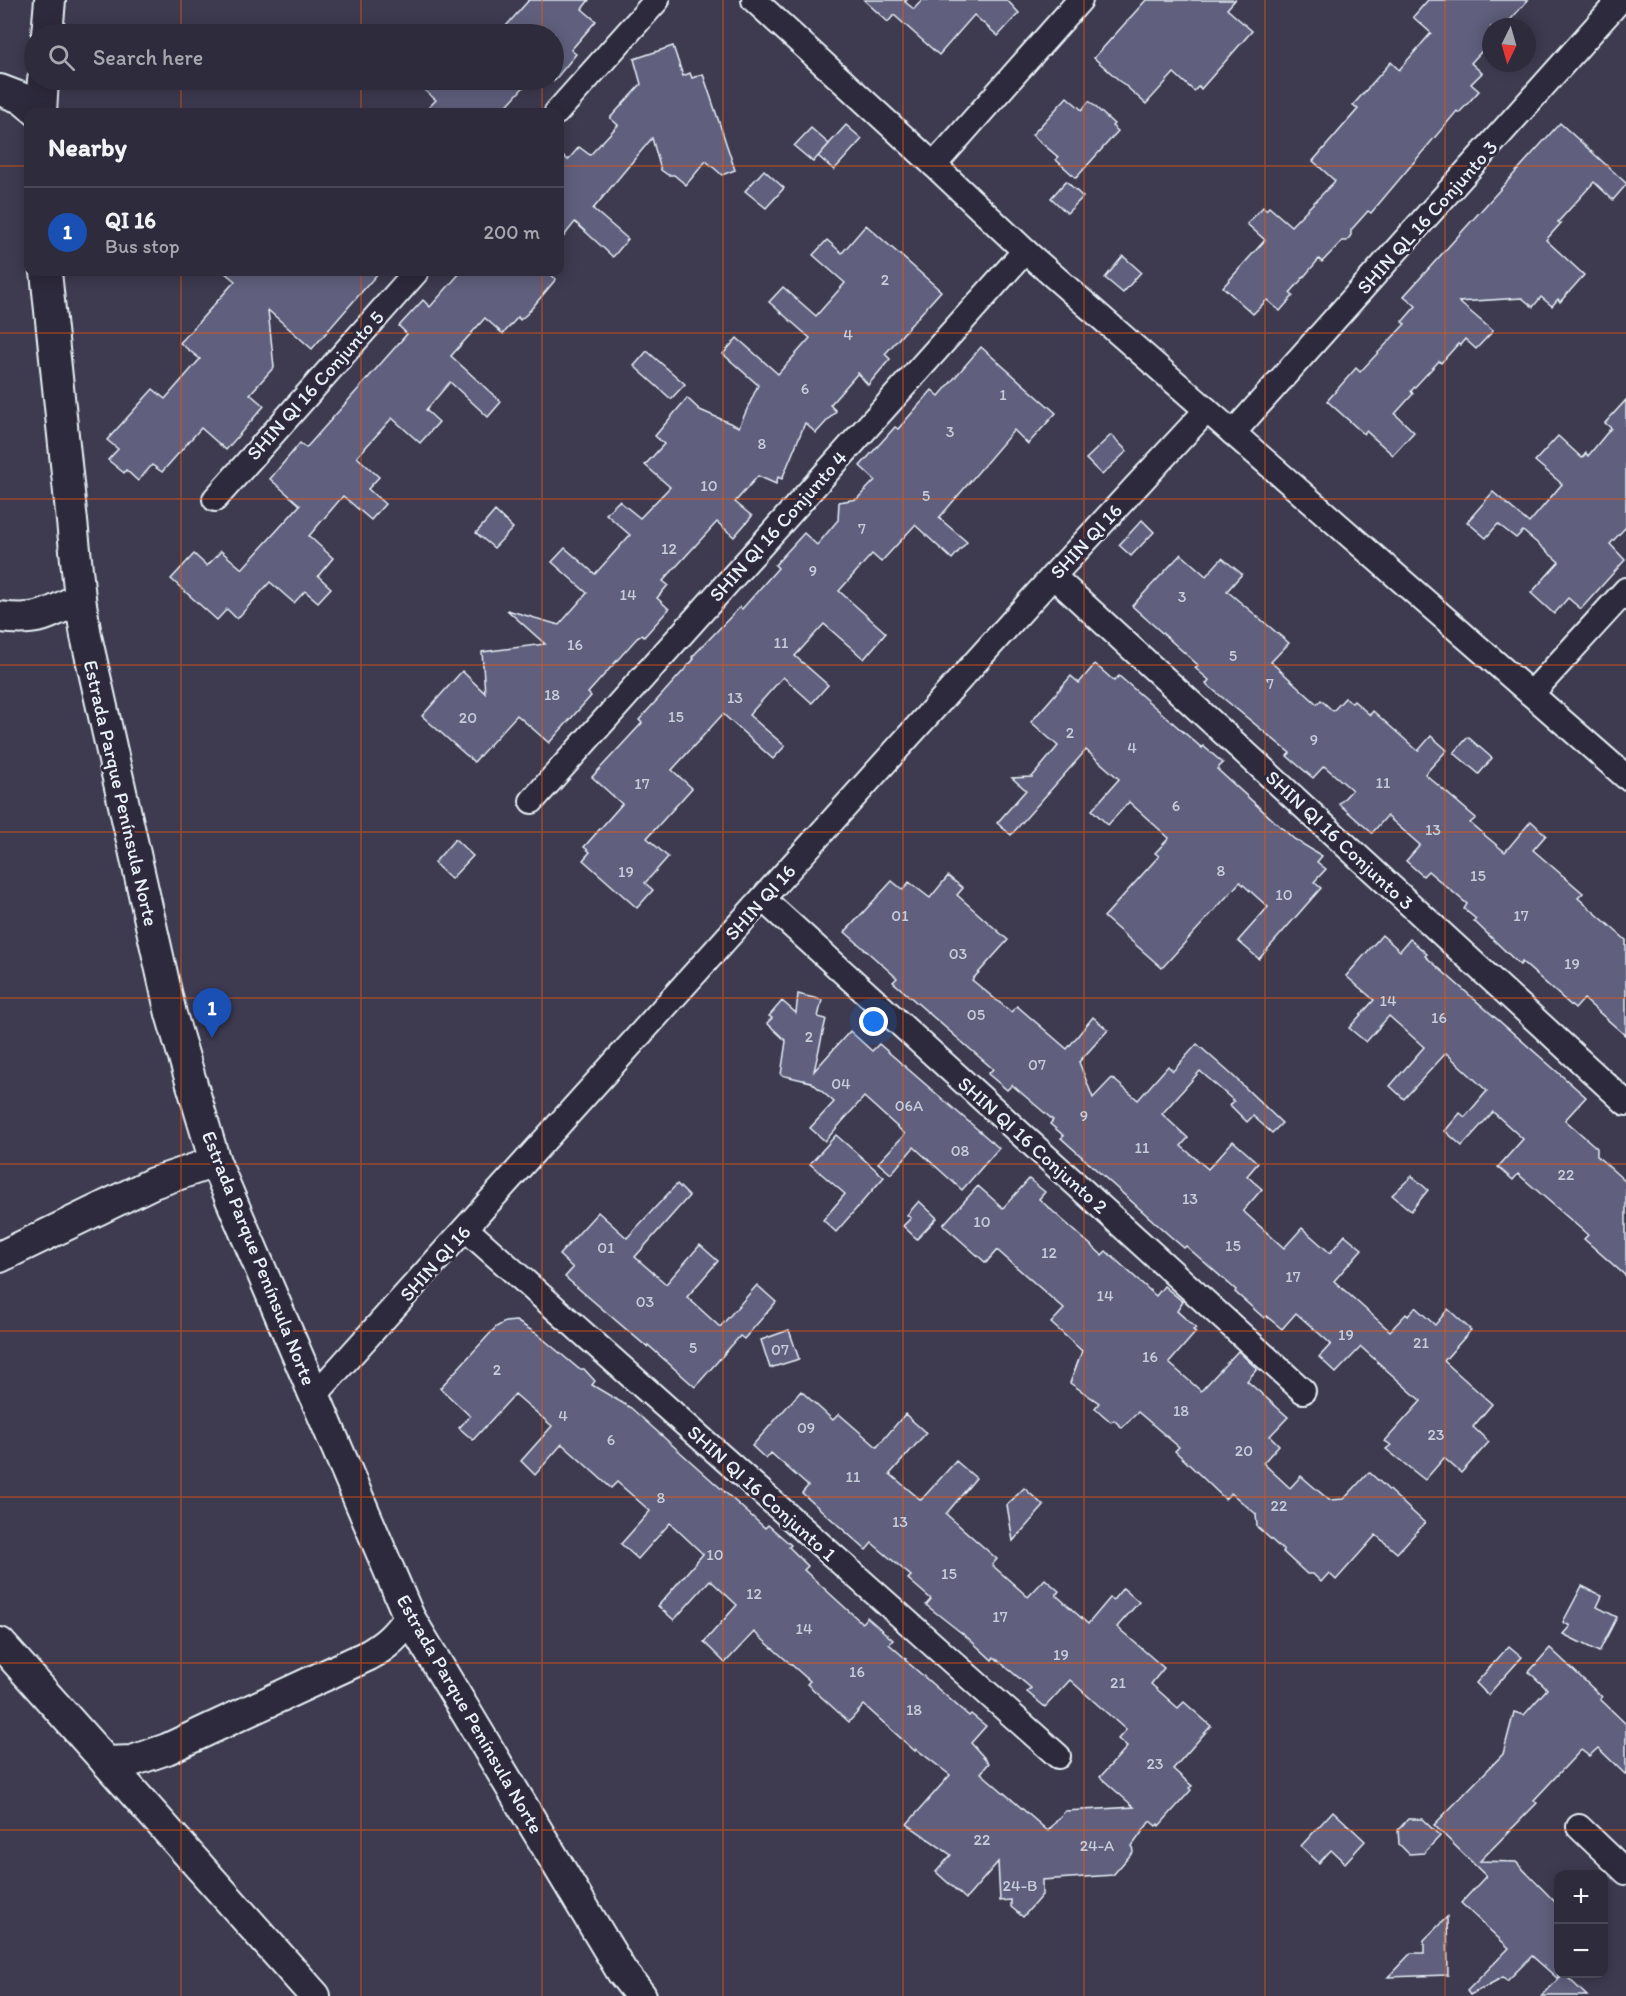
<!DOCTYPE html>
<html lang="en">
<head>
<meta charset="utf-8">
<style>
	body { margin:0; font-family:Itim,sans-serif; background:#363443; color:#f1f3f6 }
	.controls { position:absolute; right:18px; bottom:18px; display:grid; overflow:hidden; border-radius:12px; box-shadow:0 3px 15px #0003 }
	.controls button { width:54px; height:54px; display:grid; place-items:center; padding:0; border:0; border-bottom:2px solid #494856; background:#2e2c3c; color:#f1f3f6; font:30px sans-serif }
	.compass { position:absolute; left:1482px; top:18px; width:54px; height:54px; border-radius:50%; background:#2e2c3c; box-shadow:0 3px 15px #0003; rotate:185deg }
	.you { position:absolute; left:874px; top:1022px; width:21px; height:21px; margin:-15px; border:4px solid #fff; border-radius:50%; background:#1a73e8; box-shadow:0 0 0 9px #1a73e833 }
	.badge { display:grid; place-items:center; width:39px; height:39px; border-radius:50%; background:#e69b98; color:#fff; font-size:20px; font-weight:700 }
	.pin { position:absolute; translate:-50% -50px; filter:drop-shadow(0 2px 3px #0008) }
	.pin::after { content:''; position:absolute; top:32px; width:21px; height:18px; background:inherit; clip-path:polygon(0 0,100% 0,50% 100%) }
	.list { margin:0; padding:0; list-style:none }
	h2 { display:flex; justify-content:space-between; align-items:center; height:78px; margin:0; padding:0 24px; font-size:26px }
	h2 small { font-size:20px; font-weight:400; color:#a7a7af }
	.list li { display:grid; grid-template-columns:39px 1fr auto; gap:18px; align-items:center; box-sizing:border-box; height:90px; padding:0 24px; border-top:2px solid #494856 }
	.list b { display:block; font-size:22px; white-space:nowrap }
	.list p { margin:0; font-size:20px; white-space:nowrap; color:#a7a7af }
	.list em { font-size:20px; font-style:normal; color:#a7a7af }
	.icon { flex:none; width:33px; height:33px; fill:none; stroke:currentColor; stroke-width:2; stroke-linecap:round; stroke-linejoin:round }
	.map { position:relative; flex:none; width:1626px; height:1996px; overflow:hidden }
	.search { position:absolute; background:#2e2c3c; box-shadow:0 3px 15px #0003; left:24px; top:24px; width:540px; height:66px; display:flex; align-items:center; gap:15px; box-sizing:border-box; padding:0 21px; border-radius:33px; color:#a7a7af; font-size:22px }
	.panel { position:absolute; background:#2e2c3c; box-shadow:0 3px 15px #0003; left:24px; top:108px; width:540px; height:168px; border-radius:12px }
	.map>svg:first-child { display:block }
</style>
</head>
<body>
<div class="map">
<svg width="1626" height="1996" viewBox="0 0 1626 1996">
	<rect width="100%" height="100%" fill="#3e3a50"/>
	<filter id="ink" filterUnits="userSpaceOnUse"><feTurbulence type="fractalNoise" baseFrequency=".0167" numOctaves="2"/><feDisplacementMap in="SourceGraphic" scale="12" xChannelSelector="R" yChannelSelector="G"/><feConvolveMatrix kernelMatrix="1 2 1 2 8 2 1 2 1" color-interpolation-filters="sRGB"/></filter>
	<g filter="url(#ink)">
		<g fill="#60607e" stroke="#e8f1f8" stroke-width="1.5">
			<polygon points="529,0 589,0 582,9 596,21 571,50 576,54 554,81 554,34 499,34"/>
			<polygon points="864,0 907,0 905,2 914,9 922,0 1007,0 1019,13 998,36 974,15 939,55 894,15 888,22"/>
			<polygon points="1146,0 1235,0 1227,9 1252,31 1201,89 1199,86 1194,91 1174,73 1146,104 1094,58"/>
			<polygon points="1428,0 1528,0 1504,27 1491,27 1491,41 1471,63 1482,73 1471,84 1479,91 1459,113 1457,111 1371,213 1368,211 1351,230 1351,235 1347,241 1342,241 1322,262 1319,259 1290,293 1293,296 1280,311 1267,300 1253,314 1223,287 1265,240 1247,224 1263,207 1266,210 1269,207 1291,226 1335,181 1313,161 1358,109 1353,105 1391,62 1399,70 1431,33 1413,17"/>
			<polygon points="673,46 683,76 690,73 692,78 703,74 735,170 722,175 706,161 686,185 674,175 668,175 661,170 652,138 593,209 628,239 613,257 575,222 560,241 560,153 568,160 579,147 590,155 618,125 610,118 641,84 634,59"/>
			<polygon points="412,80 530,80 501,112 424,112 436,100"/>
			<polygon points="1067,97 1082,110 1089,101 1114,124 1112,126 1118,131 1076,178 1056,160 1058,157 1032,135"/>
			<polygon points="1560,123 1626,183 1626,185 1613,200 1594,182 1558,222 1561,223 1546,240 1584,275 1560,302 1558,299 1552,306 1541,297 1533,307 1522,298 1459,302 1493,331 1476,349 1465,339 1460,345 1458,344 1441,363 1439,361 1411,391 1413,394 1395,414 1414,432 1393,455 1366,431 1364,434 1327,401 1356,368 1360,372 1405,324 1402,322 1416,306 1404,296"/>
			<polygon points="846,125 862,139 834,170 818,156"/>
			<polygon points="811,128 829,144 813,162 794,146"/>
			<polygon points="764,170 784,188 766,208 745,191"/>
			<polygon points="1066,181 1083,197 1067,213 1051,198"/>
			<polygon points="866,225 941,291 885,354 890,359 868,385 858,373 830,405 836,411 816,433 805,423 782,479 778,477 776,484 758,476 735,502 752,516 734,537 717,522 663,581 668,585 657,598 669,609 644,637 642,635 637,638 588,693 591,696 549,743 517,715 474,762 422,716 462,671 485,693 482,652 545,644 507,610 559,625 587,593 552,562 565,548 595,574 630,535 606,514 619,501 640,518 670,487 645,465 664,444 655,436 687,398 700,410 739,427 758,385 723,354 737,338 778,374 810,338 769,302 783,287 816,316 845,283 813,255 827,240 842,253"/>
			<polygon points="1123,256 1141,272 1123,293 1105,278"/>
			<polygon points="224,272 379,272 312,349 268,310 274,367 250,394 264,406 226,450 201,428 162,472 152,465 138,481 126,470 124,473 108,460 118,449 107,440 153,389 165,399 200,359 180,343 235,281"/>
			<polygon points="461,272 547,272 556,279 527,314 520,320 518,317 503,334 485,318 451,356 501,402 488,417 450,382 426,410 439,422 420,443 392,418 357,457 379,477 368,489 385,504 371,520 343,496 309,536 333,558 318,576 331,588 318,602 305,591 294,603 270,582 237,619 227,609 217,620 171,579 194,554 207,566 221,551 242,569 300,505 270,479 300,443 306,448 407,334 399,326 423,300 430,307"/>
			<polygon points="981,347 1056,413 1028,444 1014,430 939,518 967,542 952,559 915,525 881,562 872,554 839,591 886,633 864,659 824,624 795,656 828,685 812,703 783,677 749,715 785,746 773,759 723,714 672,770 692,788 647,838 668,857 645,883 653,890 637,908 583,860 590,852 584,847 622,804 592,777 642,723 639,720 694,659 692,657 740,607 742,609 778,568 775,565 804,533 817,545 838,520 839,502 857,499 875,480 860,466 895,427 898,429 932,390 939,396"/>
			<polygon points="647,351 685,384 671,399 634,366"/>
			<polygon points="1626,400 1626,527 1610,544 1625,560 1581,609 1568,598 1554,614 1531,593 1559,562 1523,531 1516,538 1498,524 1486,538 1467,522 1493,492 1529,523 1562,484 1535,461 1558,436 1582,458 1586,453 1588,456 1611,428 1605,423"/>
			<polygon points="1111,435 1127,451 1102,475 1086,459"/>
			<polygon points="495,511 513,528 494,548 476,533"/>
			<polygon points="1142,520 1154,532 1131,556 1119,545"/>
			<polygon points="1181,554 1206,576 1222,558 1242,574 1227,591 1289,643 1271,662 1317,704 1321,700 1333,711 1345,698 1352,703 1354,701 1370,715 1373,711 1418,751 1431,736 1447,750 1425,774 1476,818 1470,823 1505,852 1531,821 1546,835 1533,850 1583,893 1578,898 1626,940 1626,1036 1584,999 1575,1009 1522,962 1520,965 1474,921 1476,919 1464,909 1467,904 1428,871 1423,876 1406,861 1420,845 1387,816 1372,833 1339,804 1352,790 1324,766 1313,778 1287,756 1290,753 1206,684 1209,680 1195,668 1198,665 1132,606"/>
			<polygon points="1095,664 1114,681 1119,676 1202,748 1203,746 1223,763 1217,769 1294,839 1322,856 1317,862 1326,869 1314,882 1321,888 1259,959 1238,941 1268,907 1240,882 1162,968 1104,917 1159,856 1155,853 1169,838 1129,802 1108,825 1092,810 1119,779 1086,750 1011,835 997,823 1026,790 1012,778 1032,777 1058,746 1031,722 1071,676 1079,683"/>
			<polygon points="1468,737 1492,758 1479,774 1454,753"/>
			<polygon points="455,839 473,856 451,879 434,863"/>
			<polygon points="948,876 963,888 957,895 1008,940 972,980 1011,1012 1017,1006 1067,1049 1093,1017 1108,1030 1079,1062 1093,1098 1112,1078 1138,1100 1168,1066 1173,1071 1197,1044 1232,1075 1282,1123 1272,1133 1253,1116 1247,1122 1230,1105 1234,1101 1200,1071 1162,1114 1188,1138 1181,1146 1208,1169 1233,1141 1258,1163 1247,1176 1262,1189 1243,1211 1284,1248 1302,1228 1330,1253 1345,1235 1362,1249 1334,1281 1390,1331 1406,1314 1408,1316 1415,1307 1435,1325 1448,1309 1471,1330 1444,1361 1492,1404 1473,1427 1489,1442 1461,1473 1444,1458 1425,1480 1386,1449 1391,1445 1385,1441 1421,1401 1361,1347 1336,1373 1319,1357 1331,1344 1296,1313 1282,1329 1266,1316 1264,1318 1235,1292 1236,1290 1186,1246 1184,1248 1170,1236 1061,1138 1064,1136 1050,1124 1053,1120 1012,1085 1007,1090 988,1074 993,1069 893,982 897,978 845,932 892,881 903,890 909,882 930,898"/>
			<polygon points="1382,935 1400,951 1410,939 1427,954 1425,956 1586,1097 1565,1120 1597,1148 1597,1156 1626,1182 1626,1276 1584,1239 1588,1235 1518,1174 1513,1180 1498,1167 1523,1139 1493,1112 1462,1146 1445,1131 1460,1113 1465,1117 1487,1091 1446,1053 1404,1099 1390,1086 1424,1047 1389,1016 1366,1042 1349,1028 1374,1000 1346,976"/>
			<polygon points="798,994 822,1000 818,1017 826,1019 814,1071 850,1031 872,1051 879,1044 999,1148 962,1190 914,1147 891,1174 878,1163 905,1134 864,1097 825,1141 810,1128 834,1102 811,1082 781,1075 786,1041 767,1023 772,1018 769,1016 782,1001 796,1013"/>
			<polygon points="836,1135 884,1177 836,1232 823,1220 845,1194 810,1164"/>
			<polygon points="1412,1176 1428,1190 1411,1211 1392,1195"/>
			<polygon points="1029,1179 1045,1192 1039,1199 1102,1255 1106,1251 1156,1296 1164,1286 1183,1302 1177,1311 1196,1328 1193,1330 1196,1332 1169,1363 1201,1391 1238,1351 1257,1369 1247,1381 1288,1417 1270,1436 1279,1445 1263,1463 1290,1488 1301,1476 1329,1500 1344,1499 1369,1472 1425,1523 1397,1553 1376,1535 1336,1580 1329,1573 1321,1582 1313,1574 1307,1574 1283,1552 1284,1551 1257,1527 1256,1514 1231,1493 1225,1499 1175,1451 1179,1447 1138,1412 1122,1428 1114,1420 1111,1422 1095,1408 1099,1403 1070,1383 1082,1351 1051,1323 1064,1309 997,1250 986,1263 943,1225 978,1186 1003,1208"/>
			<polygon points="677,1184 689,1196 635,1257 666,1284 700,1245 718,1261 687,1297 720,1327 757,1285 776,1302 744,1339 740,1336 695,1387 648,1345 647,1347 565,1277 573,1268 559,1255 598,1212 627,1238"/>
			<polygon points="919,1201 937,1218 917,1239 903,1226 911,1218 907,1215"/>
			<polygon points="516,1321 536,1333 579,1369 584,1369 595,1381 592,1385 631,1408 765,1528 768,1525 791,1545 789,1547 808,1566 804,1570 862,1623 867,1617 893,1640 889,1644 906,1659 905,1660 969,1716 971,1714 986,1726 971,1743 989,1763 981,1773 1048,1831 1065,1811 1134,1807 1100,1777 1127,1747 1118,1739 1126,1730 1070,1680 1045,1707 1027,1692 1031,1688 994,1657 992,1660 968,1638 926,1605 931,1599 908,1579 911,1576 872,1543 866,1550 802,1493 808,1486 771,1453 766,1459 752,1446 801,1391 833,1420 839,1414 877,1447 905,1414 926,1433 890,1474 921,1500 956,1461 976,1478 946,1514 997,1559 992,1565 1028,1597 1045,1579 1059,1591 1056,1595 1088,1624 1110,1598 1113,1600 1123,1588 1139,1602 1117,1627 1164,1668 1151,1684 1178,1708 1184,1702 1211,1726 1173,1769 1192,1786 1189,1788 1191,1790 1159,1826 1158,1824 1156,1826 1150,1821 1132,1846 1133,1852 1113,1875 1042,1880 1042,1895 1023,1917 1011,1907 1011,1900 1000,1901 998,1862 966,1899 936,1872 951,1855 907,1824 950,1775 916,1749 915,1751 864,1705 849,1722 807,1684 810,1681 754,1632 725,1663 704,1642 737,1605 710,1580 674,1620 658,1606 703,1554 670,1523 638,1559 621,1544 650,1511 617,1482 611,1488 562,1444 535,1475 521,1461 552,1426 515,1394 473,1440 459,1428 470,1416 440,1388 496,1327 505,1322"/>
			<polygon points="789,1330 799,1359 770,1368 761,1340"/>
			<polygon points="1024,1488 1044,1506 1013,1541 1007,1505"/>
			<polygon points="1582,1586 1602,1596 1597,1607 1617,1617 1599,1652 1563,1634 1570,1626 1563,1622"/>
			<polygon points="1509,1646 1522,1657 1488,1695 1476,1683"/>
			<polygon points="1550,1648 1602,1697 1600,1699 1626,1724 1626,1775 1598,1748 1589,1756 1581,1750 1534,1800 1537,1803 1480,1861 1516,1862 1558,1905 1558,1979 1564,1974 1587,1996 1542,1996 1558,1979 1532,1956 1507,1981 1503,1977 1470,1995 1467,1991 1509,1948 1461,1903 1486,1876 1434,1825 1503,1754 1514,1712 1524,1715 1547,1689 1529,1672"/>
			<polygon points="1333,1811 1365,1841 1345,1863 1331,1850 1319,1863 1301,1846"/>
			<polygon points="1408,1819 1422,1819 1440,1836 1424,1853 1409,1854 1399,1844 1398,1830"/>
			<polygon points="1447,1917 1448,1975 1388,1977 1411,1953 1424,1953 1424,1940"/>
		</g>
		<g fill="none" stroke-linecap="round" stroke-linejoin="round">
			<defs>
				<g id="minor">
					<polyline points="754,0 934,165 1025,251 1626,777"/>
					<polyline points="557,112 657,0"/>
					<polyline points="934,165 1080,0"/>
					<polyline points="1233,433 1620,0"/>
					<polyline points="215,499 416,272"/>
					<polyline points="1053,576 1626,1103"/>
					<polyline points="1531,694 1626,590"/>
					<polyline points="532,801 1025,251"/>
					<polyline points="763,899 1303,1391"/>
					<polyline points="466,1229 1058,1756"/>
					<polyline points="315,1395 1053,576 1207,410"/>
					<polyline points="1579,1827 1626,1872"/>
				</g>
				<g id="major">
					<polyline points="47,34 50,0"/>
					<polyline points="0,90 21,98 38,112"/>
					<polyline points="41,112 43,80"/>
					<polyline points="46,272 80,598 86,636 171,1014 215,1162 409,1617 622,1972 641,1996"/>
					<path d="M 0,617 C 38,622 47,615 80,598"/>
					<polyline points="0,1257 153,1183 215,1162"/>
					<polyline points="0,1643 315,1996"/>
					<path d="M 106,1762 L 132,1761 L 167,1749 L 369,1655 C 387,1645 398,1634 409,1617"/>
				</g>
			</defs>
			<use href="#minor" stroke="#e8f1f8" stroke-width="28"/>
			<use href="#major" stroke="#e8f1f8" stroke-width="34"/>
			<use href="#minor" stroke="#2f2a3d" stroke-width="24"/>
			<use href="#major" stroke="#2f2a3d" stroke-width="30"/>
		</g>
	</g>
	<path fill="none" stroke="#e8590c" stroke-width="1.5" stroke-opacity="0.55" d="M 181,0 L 181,34M 361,0 L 361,34M 542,0 L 542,34M 723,0 L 723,1996M 903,0 L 903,1996M 1084,0 L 1084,1996M 1265,0 L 1265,1996M 1445,0 L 1445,1996M 181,80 L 181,112M 361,80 L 361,112M 542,80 L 542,112M 0,166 L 28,166M 560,166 L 1626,166M 181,272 L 181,1996M 361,272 L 361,1996M 542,272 L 542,1996M 0,333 L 1626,333M 0,499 L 1626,499M 0,665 L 1626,665M 0,832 L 1626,832M 0,998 L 1626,998M 0,1164 L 1626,1164M 0,1331 L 1626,1331M 0,1497 L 1626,1497M 0,1663 L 1626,1663M 0,1830 L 1626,1830"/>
	<g text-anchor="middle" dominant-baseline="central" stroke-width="6" stroke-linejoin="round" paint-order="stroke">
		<g font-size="16" fill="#c6cdda">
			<text x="885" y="279">2</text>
			<text x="848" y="334">4</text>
			<text x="805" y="388">6</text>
			<text x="1003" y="394">1</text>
			<text x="950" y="431">3</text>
			<text x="762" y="443">8</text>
			<text x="709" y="485">10</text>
			<text x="926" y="495">5</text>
			<text x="862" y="528">7</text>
			<text x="669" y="548">12</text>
			<text x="813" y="570">9</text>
			<text x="628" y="594">14</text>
			<text x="1182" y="596">3</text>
			<text x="781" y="642">11</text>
			<text x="575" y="644">16</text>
			<text x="1233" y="655">5</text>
			<text x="1270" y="683">7</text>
			<text x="552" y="694">18</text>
			<text x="735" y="697">13</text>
			<text x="676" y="716">15</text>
			<text x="468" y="717">20</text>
			<text x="1070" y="732">2</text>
			<text x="1314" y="739">9</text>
			<text x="1132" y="747">4</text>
			<text x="1383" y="782">11</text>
			<text x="642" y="783">17</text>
			<text x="1176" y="805">6</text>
			<text x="1433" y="829">13</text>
			<text x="1221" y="870">8</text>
			<text x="626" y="871">19</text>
			<text x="1478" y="875">15</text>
			<text x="1284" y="894">10</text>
			<text x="900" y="915">01</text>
			<text x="1521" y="915">17</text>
			<text x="958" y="953">03</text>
			<text x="1572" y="963">19</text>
			<text x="1388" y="1000">14</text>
			<text x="976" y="1014">05</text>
			<text x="1439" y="1017">16</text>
			<text x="809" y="1036">2</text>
			<text x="1037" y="1064">07</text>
			<text x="841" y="1083">04</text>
			<text x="909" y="1105">06A</text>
			<text x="1084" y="1115">9</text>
			<text x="1142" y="1147">11</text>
			<text x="960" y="1150">08</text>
			<text x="1566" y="1174">22</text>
			<text x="1190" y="1198">13</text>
			<text x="982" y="1221">10</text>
			<text x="1233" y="1245">15</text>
			<text x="606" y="1247">01</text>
			<text x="1049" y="1252">12</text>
			<text x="1293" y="1276">17</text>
			<text x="1105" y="1295">14</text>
			<text x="645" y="1301">03</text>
			<text x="1346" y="1334">19</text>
			<text x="1421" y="1342">21</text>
			<text x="693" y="1347">5</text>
			<text x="780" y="1349">07</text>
			<text x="1150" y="1356">16</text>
			<text x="497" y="1369">2</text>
			<text x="1181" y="1410">18</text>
			<text x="563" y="1415">4</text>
			<text x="806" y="1427">09</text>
			<text x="1436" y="1434">23</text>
			<text x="611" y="1439">6</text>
			<text x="1244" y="1450">20</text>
			<text x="853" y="1476">11</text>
			<text x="661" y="1497">8</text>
			<text x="1279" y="1505">22</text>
			<text x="900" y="1521">13</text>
			<text x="715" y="1554">10</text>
			<text x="949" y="1573">15</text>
			<text x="754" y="1593">12</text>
			<text x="1000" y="1616">17</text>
			<text x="804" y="1628">14</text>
			<text x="1061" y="1654">19</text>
			<text x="857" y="1671">16</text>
			<text x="1118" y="1682">21</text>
			<text x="914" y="1709">18</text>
			<text x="1155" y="1763">23</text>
			<text x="982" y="1839">22</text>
			<text x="1097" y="1845">24-A</text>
			<text x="1020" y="1885">24-B</text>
		</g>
		<g font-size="20" fill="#e8f1f8" stroke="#2f2a3d">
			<text transform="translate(1427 217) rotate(-48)">SHIN QL 16 Conjunto 3</text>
			<text transform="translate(315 385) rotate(-48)">SHIN QI 16 Conjunto 5</text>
			<text transform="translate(778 526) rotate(-48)">SHIN QI 16 Conjunto 4</text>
			<text transform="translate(1086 541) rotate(-47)">SHIN QI 16</text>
			<text transform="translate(121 793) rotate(77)">Estrada Parque Península Norte</text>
			<text transform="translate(1340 840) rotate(43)">SHIN QI 16 Conjunto 3</text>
			<text transform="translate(760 902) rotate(-48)">SHIN QI 16</text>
			<text transform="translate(1033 1145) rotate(42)">SHIN QI 16 Conjunto 2</text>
			<text transform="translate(259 1258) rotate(68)">Estrada Parque Península Norte</text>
			<text transform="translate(435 1263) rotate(-48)">SHIN QI 16</text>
			<text transform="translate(762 1493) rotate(42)">SHIN QI 16 Conjunto 1</text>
			<text transform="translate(470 1714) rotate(60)">Estrada Parque Península Norte</text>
		</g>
	</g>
</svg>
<div class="controls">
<button>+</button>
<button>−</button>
</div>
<svg class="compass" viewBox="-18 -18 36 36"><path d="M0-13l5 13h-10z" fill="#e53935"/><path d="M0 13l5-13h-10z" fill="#a7a7af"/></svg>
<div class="you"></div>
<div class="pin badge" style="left:212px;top:1038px;background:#1a4fb4">1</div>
<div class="search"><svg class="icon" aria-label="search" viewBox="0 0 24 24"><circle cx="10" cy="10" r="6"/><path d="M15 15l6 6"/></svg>Search here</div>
<section class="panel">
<h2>Nearby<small></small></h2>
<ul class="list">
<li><span class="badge" style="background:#1a4fb4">1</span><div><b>QI 16</b><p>Bus stop</p></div><em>200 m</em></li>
</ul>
</section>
</div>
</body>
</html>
